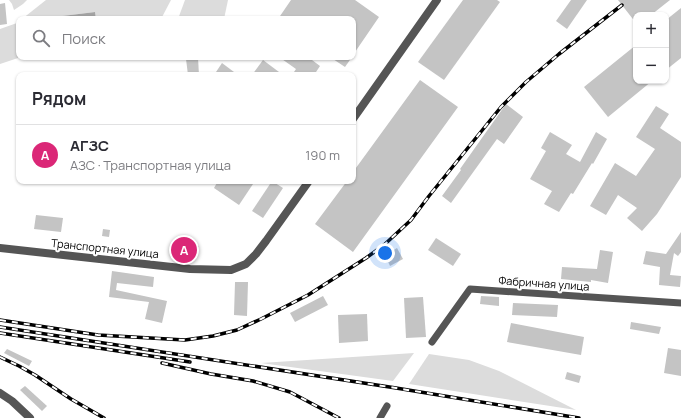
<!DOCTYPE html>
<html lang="ru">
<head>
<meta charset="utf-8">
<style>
	body { margin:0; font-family:Manrope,sans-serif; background:#f2f2f3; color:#2b2b33 }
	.controls { position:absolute; right:12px; top:12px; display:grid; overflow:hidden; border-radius:8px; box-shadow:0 1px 3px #0004 }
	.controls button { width:36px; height:36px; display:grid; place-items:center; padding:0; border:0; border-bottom:1px solid #e1e1e2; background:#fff; color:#2b2b33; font:20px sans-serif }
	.you { position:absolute; left:385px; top:253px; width:14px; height:14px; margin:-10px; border:3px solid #fff; border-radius:50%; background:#1a73e8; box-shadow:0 0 0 6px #1a73e833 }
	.badge { display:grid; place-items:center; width:26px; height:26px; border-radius:50%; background:#db2777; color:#fff; font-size:13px; font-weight:700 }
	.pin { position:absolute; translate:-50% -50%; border:2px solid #fff; box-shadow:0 1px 4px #0006 }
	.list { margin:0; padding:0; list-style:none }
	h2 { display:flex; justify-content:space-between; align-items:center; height:52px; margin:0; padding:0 16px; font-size:17px }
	h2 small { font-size:13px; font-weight:400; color:#7c7c81 }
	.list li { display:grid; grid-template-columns:26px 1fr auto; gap:12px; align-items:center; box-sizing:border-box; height:60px; padding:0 16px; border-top:1px solid #e1e1e2 }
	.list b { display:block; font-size:15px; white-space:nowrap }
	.list p { margin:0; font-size:13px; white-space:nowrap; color:#7c7c81 }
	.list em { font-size:13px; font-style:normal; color:#7c7c81 }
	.icon { flex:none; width:22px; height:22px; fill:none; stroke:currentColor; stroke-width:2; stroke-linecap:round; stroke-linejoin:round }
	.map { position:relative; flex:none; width:681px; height:418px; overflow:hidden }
	.search { position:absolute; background:#fff; box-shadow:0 1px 3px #0004; left:16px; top:16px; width:340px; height:44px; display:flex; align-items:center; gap:10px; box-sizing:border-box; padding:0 14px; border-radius:8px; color:#7c7c81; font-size:15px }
	.panel { position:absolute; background:#fff; box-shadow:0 1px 3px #0004; left:16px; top:72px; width:340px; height:112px; border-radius:8px }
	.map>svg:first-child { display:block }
</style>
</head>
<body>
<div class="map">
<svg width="681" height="418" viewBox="0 0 681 418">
	<rect width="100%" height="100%" fill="#fff"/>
	<g fill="#dcdcdc">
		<polygon points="9,0 27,0 23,4 14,10 12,4"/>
		<polygon points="46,0 171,0 161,19 96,19 95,12 38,19 22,19"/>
		<polygon points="185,0 228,0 224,19 178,19"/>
		<polygon points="19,22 19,57 21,57 0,64 0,29 17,23"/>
		<polygon points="414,353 393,381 261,363"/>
		<polygon points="429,354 469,360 499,371 576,410 409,384"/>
	</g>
	<polygon fill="#a3a3a3" points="95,12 96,19 38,19"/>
	<g fill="#c4c4c4">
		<polygon points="291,0 355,0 379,17 353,55 353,19 278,19"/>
		<polygon points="463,0 497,0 500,2 444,80 418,62"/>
		<polygon points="571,0 587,0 567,29 556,21"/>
		<polygon points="618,0 670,0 651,15 636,15 636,23"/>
		<polygon points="5,3 7,24 0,25 0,4"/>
		<polygon points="681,8 681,58 666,70 666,20"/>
		<polygon points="636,45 636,81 652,81 608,117 584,87"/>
		<polygon points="279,57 300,57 302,59 304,57 308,57 320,66 314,75 292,75 296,69"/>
		<polygon points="330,57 352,57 345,67"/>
		<polygon points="198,58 199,75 188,75 186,59"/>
		<polygon points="263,60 283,75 252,75"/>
		<polygon points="222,63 238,75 214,75"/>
		<polygon points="420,80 458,107 353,252 315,224 347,181 353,181 353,172"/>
		<polygon points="506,104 523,117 504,144 497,139 451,203 442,196 461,170 460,169"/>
		<polygon points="656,106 669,114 660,128 681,142 681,177 657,214 642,231 627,218 637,208 618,195 606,215 590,206 615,163 636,176 655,149 636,137"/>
		<polygon points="550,132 572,145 566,154 580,162 596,132 607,139 593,164 592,163 573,194 571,193 559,212 544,204 552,191 530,179 546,151 541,148"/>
		<polygon points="218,181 255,181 239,205 214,188"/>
		<polygon points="272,181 283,188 263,218 252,211"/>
		<polygon points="36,215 63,218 61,232 34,229"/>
		<polygon points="103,229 110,230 109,237 102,236"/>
		<polygon points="681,232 681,252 678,256 674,253 670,275 681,276 680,287 659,285 660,267 643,264 646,251 666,254"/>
		<polygon points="436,238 461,254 453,266 428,250"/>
		<polygon points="192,245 199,246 197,254 191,252"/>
		<polygon points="397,248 403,259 390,266 385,255"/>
		<polygon points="600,250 613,252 608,283 591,280 591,282 561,279 562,267 597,269"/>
		<polygon points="112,271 154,277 153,287 117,283 116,290 167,301 162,323 145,319 149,302 109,297"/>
		<polygon points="235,282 248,282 247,316 234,315"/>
		<polygon points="323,296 328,305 295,322 290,313"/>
		<polygon points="481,296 499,297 499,306 480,304"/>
		<polygon points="423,297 426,337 406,338 404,298"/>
		<polygon points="513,303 558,305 557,317 512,315"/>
		<polygon points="367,314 368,341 339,343 338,315"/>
		<polygon points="631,322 661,327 659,334 630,329"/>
		<polygon points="511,323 584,337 581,355 507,342"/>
		<polygon points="668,348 681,350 681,376 664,373"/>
		<polygon points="7,349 32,361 29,366 4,353"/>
		<polygon points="567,372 581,376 579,383 565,379"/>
		<polygon points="25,386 47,406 42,411 20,390"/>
	</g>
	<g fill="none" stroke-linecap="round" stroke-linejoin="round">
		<g stroke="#555" stroke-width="7">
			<polyline points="432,342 470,289 681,303"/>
			<polyline points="380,418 387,406"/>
		</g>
		<g stroke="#555" stroke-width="8">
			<polyline points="353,119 437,0"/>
			<polyline points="0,248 190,269 231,270 246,264 256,254 266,241 309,181"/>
			<polyline points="0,393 12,401 30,418"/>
		</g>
		<defs>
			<g id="rail">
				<polyline points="0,320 98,335 185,340 213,336 237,330 261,319 308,295 366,258 384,245 411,220 429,196 501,107 526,82 559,54 622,5"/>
				<polyline points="0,327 396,388 579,418"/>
				<polyline points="0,333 190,362"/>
				<polyline points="0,357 19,366 35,375 71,399 104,418"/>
				<polyline points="162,363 211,374 253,381 290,392 339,418"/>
			</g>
		</defs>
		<use href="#rail" stroke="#000" stroke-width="3.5"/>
		<use href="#rail" stroke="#fff" stroke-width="2" stroke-dasharray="6" stroke-linecap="butt"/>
	</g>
	<g text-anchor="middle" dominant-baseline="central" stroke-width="4" stroke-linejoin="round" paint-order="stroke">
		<g font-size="11" fill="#000" stroke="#fff">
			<text transform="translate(105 248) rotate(6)">Транспортная улица</text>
			<text transform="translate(544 283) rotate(4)">Фабричная улица</text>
		</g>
	</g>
</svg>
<div class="controls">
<button>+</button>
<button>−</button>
</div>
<div class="you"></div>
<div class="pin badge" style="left:184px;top:250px">A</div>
<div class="search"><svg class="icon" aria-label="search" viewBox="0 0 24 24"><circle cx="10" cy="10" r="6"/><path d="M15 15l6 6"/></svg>Поиск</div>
<section class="panel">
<h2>Рядом<small></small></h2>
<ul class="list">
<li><span class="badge">A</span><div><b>АГЗС</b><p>АЗС · Транспортная улица</p></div><em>190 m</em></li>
</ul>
</section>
</div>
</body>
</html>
